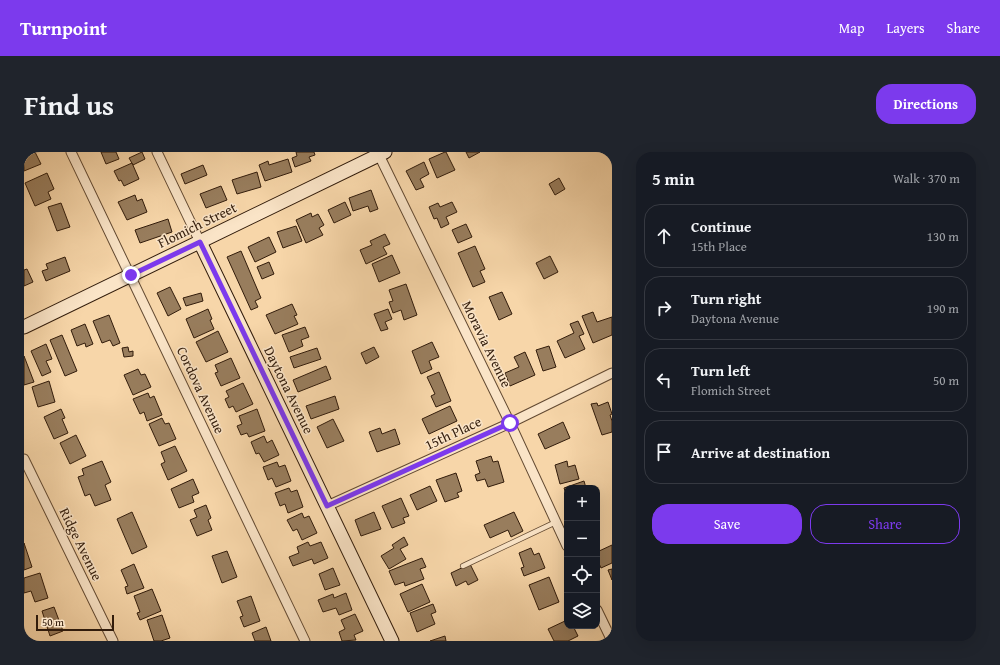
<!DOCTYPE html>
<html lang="en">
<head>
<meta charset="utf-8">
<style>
	body { margin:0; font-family:"Gentium Book Plus",serif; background:#20242c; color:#f1f3f6 }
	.controls { position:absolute; right:12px; bottom:12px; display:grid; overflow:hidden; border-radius:8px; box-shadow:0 4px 16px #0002 }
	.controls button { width:36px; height:36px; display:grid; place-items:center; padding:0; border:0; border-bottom:1px solid #363941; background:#171b24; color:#f1f3f6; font:20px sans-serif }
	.scale { position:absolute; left:12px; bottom:10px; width:78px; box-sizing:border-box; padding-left:4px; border:2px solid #321c0b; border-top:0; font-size:11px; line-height:14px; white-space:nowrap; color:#321c0b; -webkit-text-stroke:3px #fae4c7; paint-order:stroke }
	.stop { position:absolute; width:12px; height:12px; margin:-9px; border:3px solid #7c3aed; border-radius:50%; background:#fff }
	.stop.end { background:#7c3aed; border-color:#fff; box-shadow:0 1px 4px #0008 }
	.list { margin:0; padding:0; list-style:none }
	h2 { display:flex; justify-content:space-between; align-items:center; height:52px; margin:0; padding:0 16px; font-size:17px }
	h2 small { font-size:13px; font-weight:400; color:#9ea1a6 }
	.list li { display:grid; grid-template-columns:26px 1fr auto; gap:12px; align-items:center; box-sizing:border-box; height:64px; margin:0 8px 8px; padding:0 8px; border:1px solid #363941; border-radius:16px }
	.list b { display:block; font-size:15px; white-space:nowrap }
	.list p { margin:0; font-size:13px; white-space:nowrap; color:#9ea1a6 }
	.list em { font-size:13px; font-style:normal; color:#9ea1a6 }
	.actions { display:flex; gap:8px; padding:12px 16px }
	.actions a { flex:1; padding:9px 0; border:1px solid #7c3aed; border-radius:16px; text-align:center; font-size:14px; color:#7c3aed }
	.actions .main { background:#7c3aed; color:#fff }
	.icon { flex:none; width:22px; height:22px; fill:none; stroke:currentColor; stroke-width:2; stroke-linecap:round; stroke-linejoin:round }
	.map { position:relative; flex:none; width:588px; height:489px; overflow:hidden; border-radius:16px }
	header { display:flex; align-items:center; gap:24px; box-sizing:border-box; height:56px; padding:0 20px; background:#7c3aed; color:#fff }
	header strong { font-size:19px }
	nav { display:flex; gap:22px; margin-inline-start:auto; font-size:14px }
	.intro { display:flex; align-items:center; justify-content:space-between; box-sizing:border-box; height:96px; padding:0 24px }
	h1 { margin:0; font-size:28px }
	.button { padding:10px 18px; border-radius:16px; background:#7c3aed; color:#fff; font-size:14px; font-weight:700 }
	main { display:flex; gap:24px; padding:0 24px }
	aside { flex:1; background:#171b24; border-radius:16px; box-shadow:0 4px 16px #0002 }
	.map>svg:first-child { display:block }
</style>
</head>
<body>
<header>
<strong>Turnpoint</strong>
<nav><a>Map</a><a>Layers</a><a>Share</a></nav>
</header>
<div class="intro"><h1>Find us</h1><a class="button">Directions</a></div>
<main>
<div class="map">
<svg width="588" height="489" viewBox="0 0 588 489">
	<rect width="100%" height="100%" fill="#f7d6a9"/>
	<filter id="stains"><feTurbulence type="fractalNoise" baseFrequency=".005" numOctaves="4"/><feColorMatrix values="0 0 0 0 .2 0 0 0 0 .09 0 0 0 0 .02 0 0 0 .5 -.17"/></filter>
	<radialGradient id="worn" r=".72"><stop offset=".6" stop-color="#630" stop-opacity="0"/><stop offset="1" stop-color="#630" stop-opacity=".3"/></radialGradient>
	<g fill="#987d5d" stroke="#321c0b">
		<polygon points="0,0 11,0 17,12 0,19"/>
		<polygon points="77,0 92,0 95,7 82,12"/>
		<polygon points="118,0 121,7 109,13 105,6"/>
		<polygon points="272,0 290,0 291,3 285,5 287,9 271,15 268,6 273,4"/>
		<polygon points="421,0 422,0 431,18 413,26 405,7"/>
		<polygon points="442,0 456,0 445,6"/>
		<polygon points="264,7 268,20 241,29 235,13 244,9 245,13"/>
		<polygon points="400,10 405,22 396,27 400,35 392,38 382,19"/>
		<polygon points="108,11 115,27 100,34 97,28 95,29 90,19"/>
		<polygon points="179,13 183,23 161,32 157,22"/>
		<polygon points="233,20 237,35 213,42 208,28"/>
		<polygon points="23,21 30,37 24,40 27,47 11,54 1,31"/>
		<polygon points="535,26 541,37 531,43 525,32"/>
		<polygon points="197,34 203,48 182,56 176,42"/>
		<polygon points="347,38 354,57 346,60 344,54 329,59 325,46"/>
		<polygon points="111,43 113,49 118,47 123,60 103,68 94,50"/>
		<polygon points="321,50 327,63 310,71 304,58"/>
		<polygon points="428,50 433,60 422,65 425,72 417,76 413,66 410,67 405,55 414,51 416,55"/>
		<polygon points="37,51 46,75 33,79 24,55"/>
		<polygon points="287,61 288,65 294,62 300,73 295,76 299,83 282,91 272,68"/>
		<polygon points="144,67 148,80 116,91 111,78"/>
		<polygon points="442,72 448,85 434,91 428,78"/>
		<polygon points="272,74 278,89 259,96 253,80"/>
		<polygon points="361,82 366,92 359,95 363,102 342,112 336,98 348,93 346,89"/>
		<polygon points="245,85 252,100 231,110 224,95"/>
		<polygon points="451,94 461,117 456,119 461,130 449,135 434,101"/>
		<polygon points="217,99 237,146 231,149 234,155 227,158 203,105"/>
		<polygon points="368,103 376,121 355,130 348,112"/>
		<polygon points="526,104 534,120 520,127 512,111"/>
		<polygon points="41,105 46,119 22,129 18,119 24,117 22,112"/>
		<polygon points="245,110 250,122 238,127 233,115"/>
		<polygon points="3,117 9,130 0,134 0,118"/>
		<polygon points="382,132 393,163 380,168 377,158 369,161 365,150 369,149 365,138"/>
		<polygon points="146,135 157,157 144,164 133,141"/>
		<polygon points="478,140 488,162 475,168 465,145"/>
		<polygon points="177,141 179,149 162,154 159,146"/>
		<polygon points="268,152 273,163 270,164 274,172 251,182 242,163"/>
		<polygon points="184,157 188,167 186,168 190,177 170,186 162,167"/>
		<polygon points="364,157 368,167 361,170 364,177 357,179 350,162"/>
		<polygon points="569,160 573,170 588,165 588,183 569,191 558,164"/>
		<polygon points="85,163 96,191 89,194 86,188 78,191 69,169"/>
		<polygon points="554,169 560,182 555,184 561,197 541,206 533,189 550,181 546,172"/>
		<polygon points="61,172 69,192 62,195 61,191 53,194 47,178"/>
		<polygon points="281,175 285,185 277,188 279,194 265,200 258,183"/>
		<polygon points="194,179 204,200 182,210 172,190"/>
		<polygon points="38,183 53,219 41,224 26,188"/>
		<polygon points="408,190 415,205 405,209 408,217 397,222 388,199"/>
		<polygon points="22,192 28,207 22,209 27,220 18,224 7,199"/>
		<polygon points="525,194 532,215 519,219 512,198"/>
		<polygon points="104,195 105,200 109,199 109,204 100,205 98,196"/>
		<polygon points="350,195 355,205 342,212 337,201"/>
		<polygon points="293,196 297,207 270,216 266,205"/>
		<polygon points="501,200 511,223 486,234 481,221 495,215 490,205"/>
		<polygon points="0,204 10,230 0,233"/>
		<polygon points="207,206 216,226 197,234 191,221 194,220 191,213"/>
		<polygon points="302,214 307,227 274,240 269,228"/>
		<polygon points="114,217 117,223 121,222 127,235 109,243 100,223"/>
		<polygon points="415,220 427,249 412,255 407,244 411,242 403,225"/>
		<polygon points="25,229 31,250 14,255 8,235"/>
		<polygon points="219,231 229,252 212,260 209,254 205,256 201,247 205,245 202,239"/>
		<polygon points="124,241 126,246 130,244 138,263 123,269 120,260 116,262 109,247"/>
		<polygon points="311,244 315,257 287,267 282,254"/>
		<polygon points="584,250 588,262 586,263 588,269 588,280 578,283 567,252 573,251 574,254"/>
		<polygon points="426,254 433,269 405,282 398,267"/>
		<polygon points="37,257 41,266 38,267 44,281 30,287 20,265"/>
		<polygon points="233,257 241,279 225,285 223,281 217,283 213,274 218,272 215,264"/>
		<polygon points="138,266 141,272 145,271 152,287 135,294 125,272"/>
		<polygon points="309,267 320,289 303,296 293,275"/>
		<polygon points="539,270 546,286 521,297 514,282"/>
		<polygon points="356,276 358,282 371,277 376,292 353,300 345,280"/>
		<polygon points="52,283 62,304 46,312 36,291"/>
		<polygon points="240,284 243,291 248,288 255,303 240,310 235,301 232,302 227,290"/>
		<polygon points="151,294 163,319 144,328 137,312 141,310 137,300"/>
		<polygon points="467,304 469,310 474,309 480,330 464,335 461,327 453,329 451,323 456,321 452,309"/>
		<polygon points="78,309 87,330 81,333 87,348 71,354 66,342 61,344 54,325 60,323 58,317"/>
		<polygon points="543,309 544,315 551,313 555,327 536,332 531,313"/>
		<polygon points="253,310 255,315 261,313 267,329 252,335 248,326 244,328 239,315"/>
		<polygon points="432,321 438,339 433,341 435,345 421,350 412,328"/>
		<polygon points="169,327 175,341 168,344 170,350 155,356 147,337"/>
		<polygon points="560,329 562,336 543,336 543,345 540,336"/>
		<polygon points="406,334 413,349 393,358 386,343"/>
		<polygon points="265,336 267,340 273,338 279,355 264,361 261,352 256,354 251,341"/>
		<polygon points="377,346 385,364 379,366 381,371 368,376 358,354"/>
		<polygon points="182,353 187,366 184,368 188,378 173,384 166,368 173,365 170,358"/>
		<polygon points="108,360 123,395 108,402 93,367"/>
		<polygon points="350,360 357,377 337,384 331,368"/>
		<polygon points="490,360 499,379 487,385 484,378 466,386 460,373"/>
		<polygon points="278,361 280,366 285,364 293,381 278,388 273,377 269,379 263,368"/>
		<polygon points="380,385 384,393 376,397 382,407 365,417 357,404 370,396 368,393"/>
		<polygon points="284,390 286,394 297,390 304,406 290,412 288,407 269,414 265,405 275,401 273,395"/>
		<polygon points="0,391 8,415 0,418"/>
		<polygon points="588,393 588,411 577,416 573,407 573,400"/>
		<polygon points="507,396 510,403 515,401 521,416 500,424 497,416 500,415 495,401"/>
		<polygon points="203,399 213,425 198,431 188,404"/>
		<polygon points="398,406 402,415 396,417 400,427 381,434 380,430 371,433 365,419"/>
		<polygon points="110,412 120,436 103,442 101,435 104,434 97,418"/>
		<polygon points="446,412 454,428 444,433 442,429 432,434 427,421"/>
		<polygon points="309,416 316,433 301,438 295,422"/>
		<polygon points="588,417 588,428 584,418"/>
		<polygon points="16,421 24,446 11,450 7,439 0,441 0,426"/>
		<polygon points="525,425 535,450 515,458 505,433"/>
		<polygon points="398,432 406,450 384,460 376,442"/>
		<polygon points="128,437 137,459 116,468 113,461 116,460 110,444"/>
		<polygon points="322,441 328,458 315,463 312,456 299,460 294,448 309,442 310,446"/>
		<polygon points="227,444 236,469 220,475 216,465 219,464 213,449"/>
		<polygon points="409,452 412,460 407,462 411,472 393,480 386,461"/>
		<polygon points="30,455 39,479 26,484 18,459"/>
		<polygon points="331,462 339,479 330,483 332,488 318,489 315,480 321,477 317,468"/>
		<polygon points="138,463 146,486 137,489 130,489 123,468"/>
		<polygon points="541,469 543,474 549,474 554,484 544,489 530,489 524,477"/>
		<polygon points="242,475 247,489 231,489 228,481"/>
		<polygon points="421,484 422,489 406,489"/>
	</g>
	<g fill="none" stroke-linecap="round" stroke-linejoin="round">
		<defs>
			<polyline id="lane" points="439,414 532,370"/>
			<g id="street">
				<polyline points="47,0 281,489"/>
				<polyline points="133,0 176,90"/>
				<polyline points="355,3 486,271 543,394"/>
				<polyline points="0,307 89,489"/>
				<polyline points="303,354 486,271 588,221"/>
				<polyline points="573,458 588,489"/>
			</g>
			<g id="secondary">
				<polyline points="176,90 368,489"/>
				<polyline points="0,175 361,0"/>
			</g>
		</defs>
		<use href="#lane" stroke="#634a32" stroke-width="6"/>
		<use href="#street" stroke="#634a32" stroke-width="11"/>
		<use href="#secondary" stroke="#321c0b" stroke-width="15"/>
		<use href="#lane" stroke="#fae4c7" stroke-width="4.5"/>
		<use href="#street" stroke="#fae4c7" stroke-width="9"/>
		<use href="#secondary" stroke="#fae4c7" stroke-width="13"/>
	</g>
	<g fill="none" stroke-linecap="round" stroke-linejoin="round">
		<polyline stroke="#7c3aed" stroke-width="5" points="107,123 176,90 303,354 486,271"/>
	</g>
	<g text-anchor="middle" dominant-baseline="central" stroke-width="3" stroke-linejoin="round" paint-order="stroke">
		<g font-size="14" fill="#321c0b" stroke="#fae4c7">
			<text transform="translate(173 73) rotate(-26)">Flomich Street</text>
			<text transform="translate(463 192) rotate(64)">Moravia Avenue</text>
			<text transform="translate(177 238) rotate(65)">Cordova Avenue</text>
			<text transform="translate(265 238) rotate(64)">Daytona Avenue</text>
			<text transform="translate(429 281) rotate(-25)">15th Place</text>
			<text transform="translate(57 392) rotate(64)">Ridge Avenue</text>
		</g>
	</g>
	<rect width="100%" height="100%" filter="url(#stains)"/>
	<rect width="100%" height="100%" fill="url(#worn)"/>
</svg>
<div class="controls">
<button>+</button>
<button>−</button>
<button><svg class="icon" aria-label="locate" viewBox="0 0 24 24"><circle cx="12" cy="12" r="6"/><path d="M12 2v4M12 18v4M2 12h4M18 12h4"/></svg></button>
<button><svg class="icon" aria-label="layers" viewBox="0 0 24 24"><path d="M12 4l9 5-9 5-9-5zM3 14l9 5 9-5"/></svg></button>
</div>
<div class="scale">50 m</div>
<div class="stop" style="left:486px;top:271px"></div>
<div class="stop end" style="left:107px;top:123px"></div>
</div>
<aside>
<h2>5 min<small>Walk · 370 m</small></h2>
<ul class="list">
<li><svg class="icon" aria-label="ahead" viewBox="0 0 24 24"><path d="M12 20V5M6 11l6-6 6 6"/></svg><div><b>Continue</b><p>15th Place</p></div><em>130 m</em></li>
<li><svg class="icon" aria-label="right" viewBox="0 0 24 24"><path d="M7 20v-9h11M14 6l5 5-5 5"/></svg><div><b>Turn right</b><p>Daytona Avenue</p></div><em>190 m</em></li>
<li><svg class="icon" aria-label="left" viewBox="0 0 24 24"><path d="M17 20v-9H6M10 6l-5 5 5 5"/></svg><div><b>Turn left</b><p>Flomich Street</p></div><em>50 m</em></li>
<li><svg class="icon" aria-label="arrive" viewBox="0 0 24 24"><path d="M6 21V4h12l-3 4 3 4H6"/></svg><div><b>Arrive at destination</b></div></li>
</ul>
<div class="actions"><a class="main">Save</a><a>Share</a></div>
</aside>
</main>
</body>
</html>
